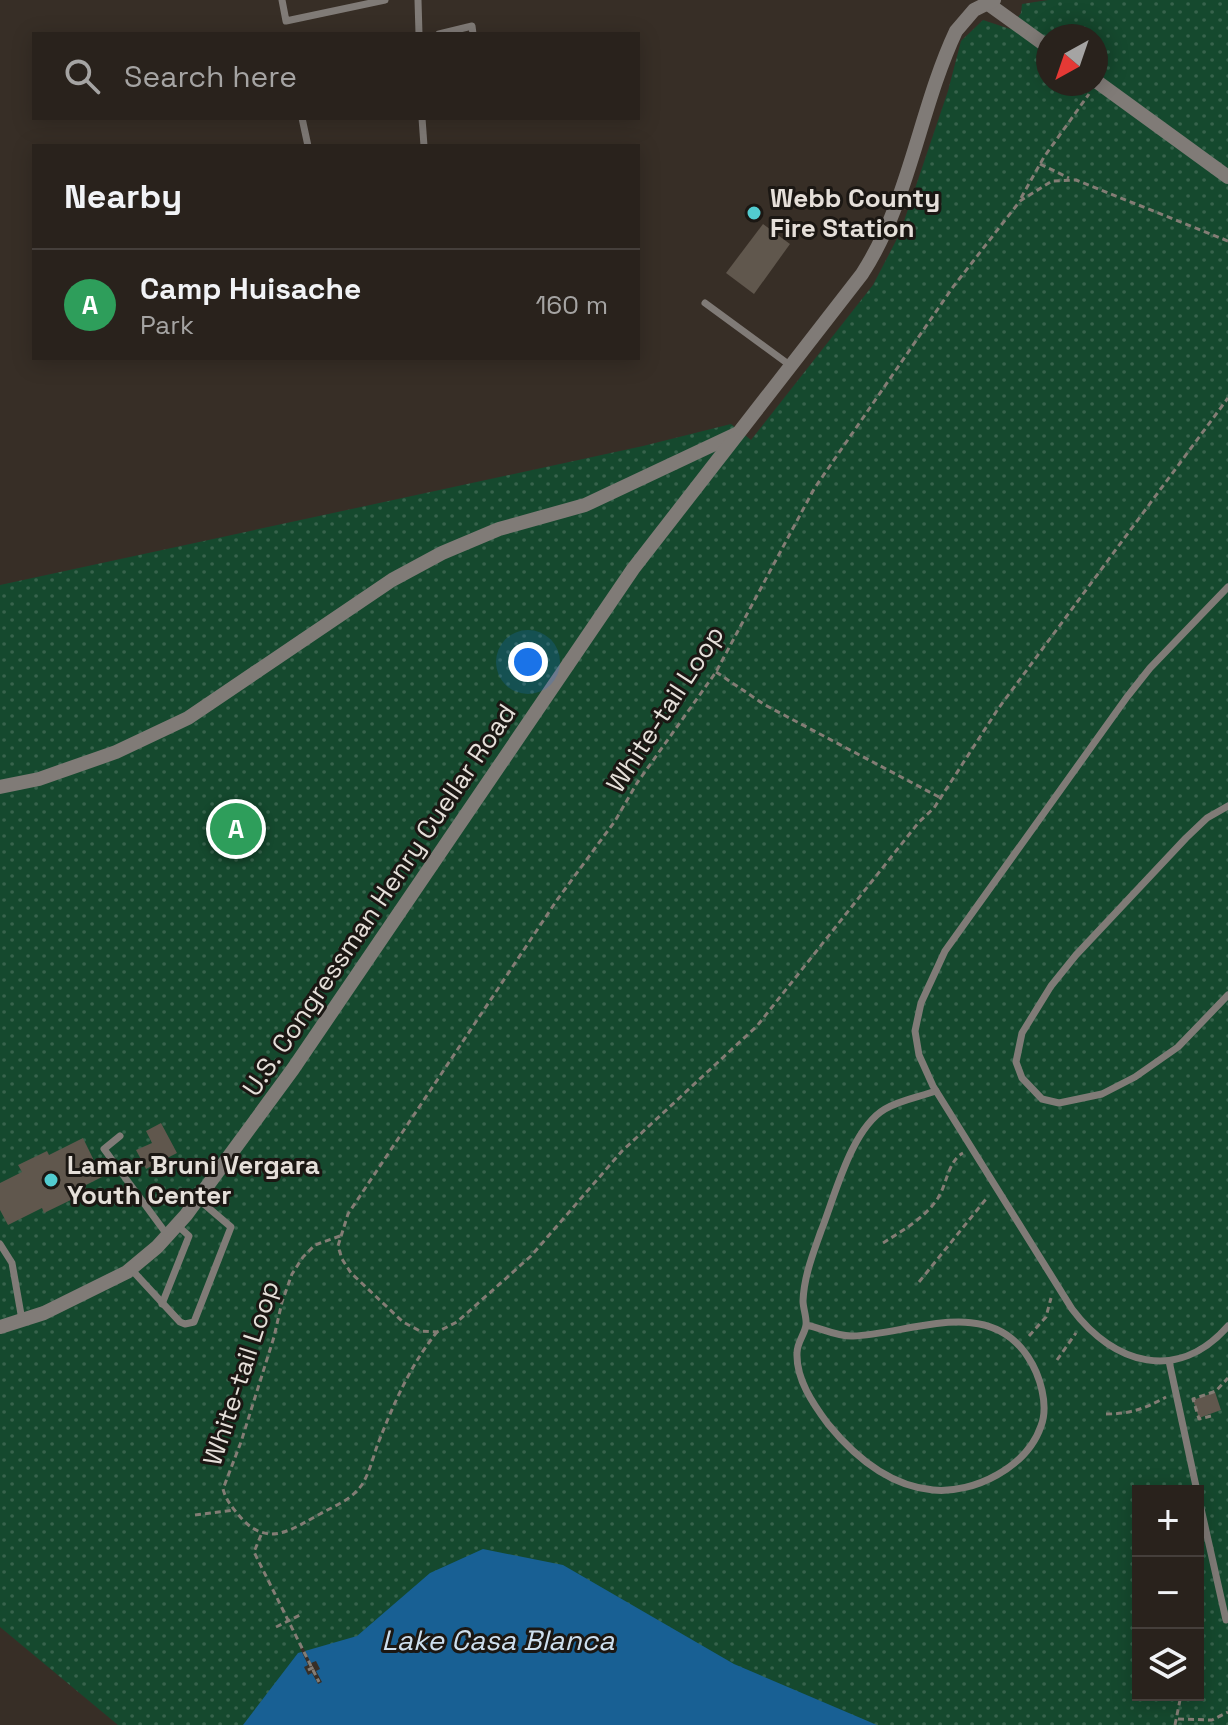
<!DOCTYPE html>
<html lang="en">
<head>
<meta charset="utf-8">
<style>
	body { margin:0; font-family:"Space Grotesk",sans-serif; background:#352f29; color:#f1f3f6 }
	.controls { position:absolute; right:24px; bottom:24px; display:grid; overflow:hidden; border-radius:0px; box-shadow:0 4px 20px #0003 }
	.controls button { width:72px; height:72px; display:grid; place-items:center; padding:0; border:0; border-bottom:2px solid #453f3b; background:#29221c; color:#f1f3f6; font:40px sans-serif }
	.compass { position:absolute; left:1036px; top:24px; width:72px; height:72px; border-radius:50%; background:#29221c; box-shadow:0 4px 20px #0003; rotate:220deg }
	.you { position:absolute; left:528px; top:662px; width:28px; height:28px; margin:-20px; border:6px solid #fff; border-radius:50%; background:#1a73e8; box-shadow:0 0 0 12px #1a73e833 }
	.badge { display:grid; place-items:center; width:52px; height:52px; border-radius:50%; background:#52ccd0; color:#fff; font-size:26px; font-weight:700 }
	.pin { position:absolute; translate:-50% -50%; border:4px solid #fff; box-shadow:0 2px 8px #0006 }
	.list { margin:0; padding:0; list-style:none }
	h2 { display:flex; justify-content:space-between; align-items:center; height:104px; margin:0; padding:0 32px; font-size:34px }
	h2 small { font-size:26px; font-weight:400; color:#a5a4a3 }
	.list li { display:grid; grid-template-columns:52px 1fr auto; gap:24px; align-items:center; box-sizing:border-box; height:112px; padding:0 32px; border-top:2px solid #453f3b }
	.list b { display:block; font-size:30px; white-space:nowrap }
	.list p { margin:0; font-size:26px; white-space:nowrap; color:#a5a4a3 }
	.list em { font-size:26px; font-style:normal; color:#a5a4a3 }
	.icon { flex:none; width:44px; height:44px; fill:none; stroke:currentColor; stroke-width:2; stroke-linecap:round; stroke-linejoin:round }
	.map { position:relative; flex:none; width:1228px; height:1725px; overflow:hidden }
	.search { position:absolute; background:#29221c; box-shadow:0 4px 20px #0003; left:32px; top:32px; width:608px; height:88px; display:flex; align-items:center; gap:20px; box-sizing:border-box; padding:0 28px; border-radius:0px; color:#a5a4a3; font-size:30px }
	.panel { position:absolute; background:#29221c; box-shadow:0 4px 20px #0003; left:32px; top:144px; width:608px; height:216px; border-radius:0px }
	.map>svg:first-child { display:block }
</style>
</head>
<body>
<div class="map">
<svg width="1228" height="1725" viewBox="0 0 1228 1725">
	<defs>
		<pattern id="park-dots" width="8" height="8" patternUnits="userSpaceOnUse" patternTransform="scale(2)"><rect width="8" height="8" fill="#15492e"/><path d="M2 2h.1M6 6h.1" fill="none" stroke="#37634c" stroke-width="1.8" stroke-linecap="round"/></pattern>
	</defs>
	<rect width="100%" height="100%" fill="#372e26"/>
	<path fill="url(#park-dots)" fill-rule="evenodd" d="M 1048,0 L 1228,0 L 1228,1725 L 118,1725 L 0,1627 L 0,585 L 643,446 L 731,424 L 751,440 L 873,285 L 900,233 L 948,91 L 961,41 L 983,20 L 1010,29 L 1021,13 L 1022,4 ZM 1048,36 L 1096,36 L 1096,84 L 1048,84 ZM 1138,1491 L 1198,1491 L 1198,1695 L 1138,1695 Z"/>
	<polygon fill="#186094" points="483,1549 563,1565 734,1664 877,1725 243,1725 298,1653 357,1636 430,1573"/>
	<polygon fill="#372e26" points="303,1647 311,1663 316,1661 320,1669 316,1671 322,1682 318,1684 312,1673 308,1675 304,1667 308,1665 300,1648"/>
	<g fill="#60574d">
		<polygon points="763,224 790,244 754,294 726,273"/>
		<polygon points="161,1123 177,1153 146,1169 136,1150 152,1143 146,1131"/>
		<polygon points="83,1138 102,1177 70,1193 73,1199 44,1213 42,1208 8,1225 0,1210 0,1183 22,1172 18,1165 47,1151 49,1155"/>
		<polygon points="1215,1392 1221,1410 1199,1418 1193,1400"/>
	</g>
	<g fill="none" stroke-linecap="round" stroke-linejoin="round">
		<g stroke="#847d75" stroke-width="3" stroke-dasharray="6 4" stroke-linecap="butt">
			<polyline points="1040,164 1069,178"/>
			<polyline points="1021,198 1044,157 1089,94"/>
			<polyline points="1228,241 1076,180 1052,181 1020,201 953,287 814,489 716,672 637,783 615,821 557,900 348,1214 338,1246 342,1259 351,1273 403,1322 420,1331 437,1332 457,1322 531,1256 622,1151 757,1026 919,822 934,808 998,709 1228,398"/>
			<polyline points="716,672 765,705 939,797"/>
			<path d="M 340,1236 L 315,1245 L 303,1257 L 292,1274 L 282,1302 L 274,1337 L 241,1442 L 223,1489 C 226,1501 235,1511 243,1520 C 270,1547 292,1529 320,1514 C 334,1506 351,1500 361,1486 C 370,1473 373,1456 379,1441 C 394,1403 411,1364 437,1332"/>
			<path d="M 883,1243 C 903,1230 925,1218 938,1198 C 947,1184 948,1161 963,1153"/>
			<polyline points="919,1282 986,1199"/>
			<polyline points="1029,1336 1046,1317 1051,1298"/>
			<polyline points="1057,1360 1076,1333"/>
			<path d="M 1106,1414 C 1131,1414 1146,1408 1166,1397"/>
			<polyline points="1211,1416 1199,1419 1193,1399 1216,1391 1228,1378"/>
			<polyline points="195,1515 234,1510"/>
			<polyline points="261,1535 254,1552 319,1682"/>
			<polyline points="276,1627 300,1615"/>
			<polyline points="308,1670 316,1666"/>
			<polyline points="1178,1719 1212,1720 1228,1712"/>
			<polyline points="1175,1725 1181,1695"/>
		</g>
		<g stroke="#807b77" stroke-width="7">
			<polyline points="282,0 286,21 385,0"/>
			<polyline points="418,0 419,34"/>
			<polyline points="439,34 472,26 473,34"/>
			<polyline points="302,118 308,146"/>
			<polyline points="422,118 424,146"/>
			<polyline points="705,303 791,366"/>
			<path d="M 1228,587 L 1150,668 L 1127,697 L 945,951 L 921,1003 L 915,1031 L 919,1055 L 933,1086 L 1072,1309 C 1114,1365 1178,1383 1228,1326"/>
			<polyline points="1228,806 1207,818 1186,838 1076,955 1051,986 1022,1033 1016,1062 1022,1078 1042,1099 1059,1103 1102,1094 1135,1077 1178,1047 1228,995"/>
			<polyline points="120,1136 104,1149 168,1236"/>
			<polyline points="0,1244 12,1263 22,1320"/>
			<polyline points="131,1269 180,1322 185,1324 194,1322 231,1227 198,1199"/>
			<polyline points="162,1304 189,1236 177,1225"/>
			<path d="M 806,1325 C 822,1328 837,1337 853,1336 C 910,1334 988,1295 1028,1357 C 1040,1375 1049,1405 1041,1426 C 1027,1467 974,1494 933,1490 C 890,1486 854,1456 828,1424 C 813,1404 796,1379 797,1353 C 797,1342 805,1334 806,1325 C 807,1318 803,1308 803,1301 C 804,1276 813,1254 821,1231 C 835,1196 851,1129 885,1109 C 900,1100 919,1097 936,1091"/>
			<polyline points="1169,1361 1197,1491"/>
			<polyline points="1198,1495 1226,1620"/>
		</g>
		<g stroke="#807b77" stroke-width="14">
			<polyline points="987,3 1048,47"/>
			<polyline points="1096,81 1228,177"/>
			<polyline points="0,787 39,779 116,752 188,718 392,580 442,553 499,529 585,505 736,434"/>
			<path d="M 0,1327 L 44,1313 L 127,1272 L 157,1247 L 186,1215 L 293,1069 L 633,569 L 862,274 C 910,200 919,110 956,31 L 974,10 L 994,0"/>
		</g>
	</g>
	<g fill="#52ccd0" stroke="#1b1713" stroke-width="3">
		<circle cx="754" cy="213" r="8"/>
		<circle cx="51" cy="1180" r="8"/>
	</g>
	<g text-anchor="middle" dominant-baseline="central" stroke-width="6" stroke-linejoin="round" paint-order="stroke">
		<g font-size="26" font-weight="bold" fill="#e5dfd9" stroke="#1b1713" text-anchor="start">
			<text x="770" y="198">Webb County<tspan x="770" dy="30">Fire Station</tspan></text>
			<text x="67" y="1165">Lamar Bruni Vergara<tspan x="67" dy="30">Youth Center</tspan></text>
		</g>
		<g font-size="26" fill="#e5dfd9" stroke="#1b1713">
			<text transform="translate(665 709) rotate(-57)">White-tail Loop</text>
			<text transform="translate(379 900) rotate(-56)">U.S. Congressman Henry Cuellar Road</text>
			<text transform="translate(241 1373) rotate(-72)">White-tail Loop</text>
		</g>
		<g font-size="28" font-style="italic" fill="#cedfee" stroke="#1b1713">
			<text x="498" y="1640">Lake Casa Blanca</text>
		</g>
	</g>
</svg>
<div class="controls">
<button>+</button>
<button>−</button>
<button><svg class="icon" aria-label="layers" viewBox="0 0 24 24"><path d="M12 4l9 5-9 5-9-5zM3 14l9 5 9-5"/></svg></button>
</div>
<svg class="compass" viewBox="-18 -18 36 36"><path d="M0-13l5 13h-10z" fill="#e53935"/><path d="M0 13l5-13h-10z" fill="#a5a4a3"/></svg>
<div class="you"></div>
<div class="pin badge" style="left:236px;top:829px;background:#2e9e5b">A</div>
<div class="search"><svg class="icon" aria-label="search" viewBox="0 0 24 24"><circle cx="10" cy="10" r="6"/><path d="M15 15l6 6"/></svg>Search here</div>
<section class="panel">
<h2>Nearby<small></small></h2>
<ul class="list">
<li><span class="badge" style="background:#2e9e5b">A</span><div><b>Camp Huisache</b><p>Park</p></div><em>160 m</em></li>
</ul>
</section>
</div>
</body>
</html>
